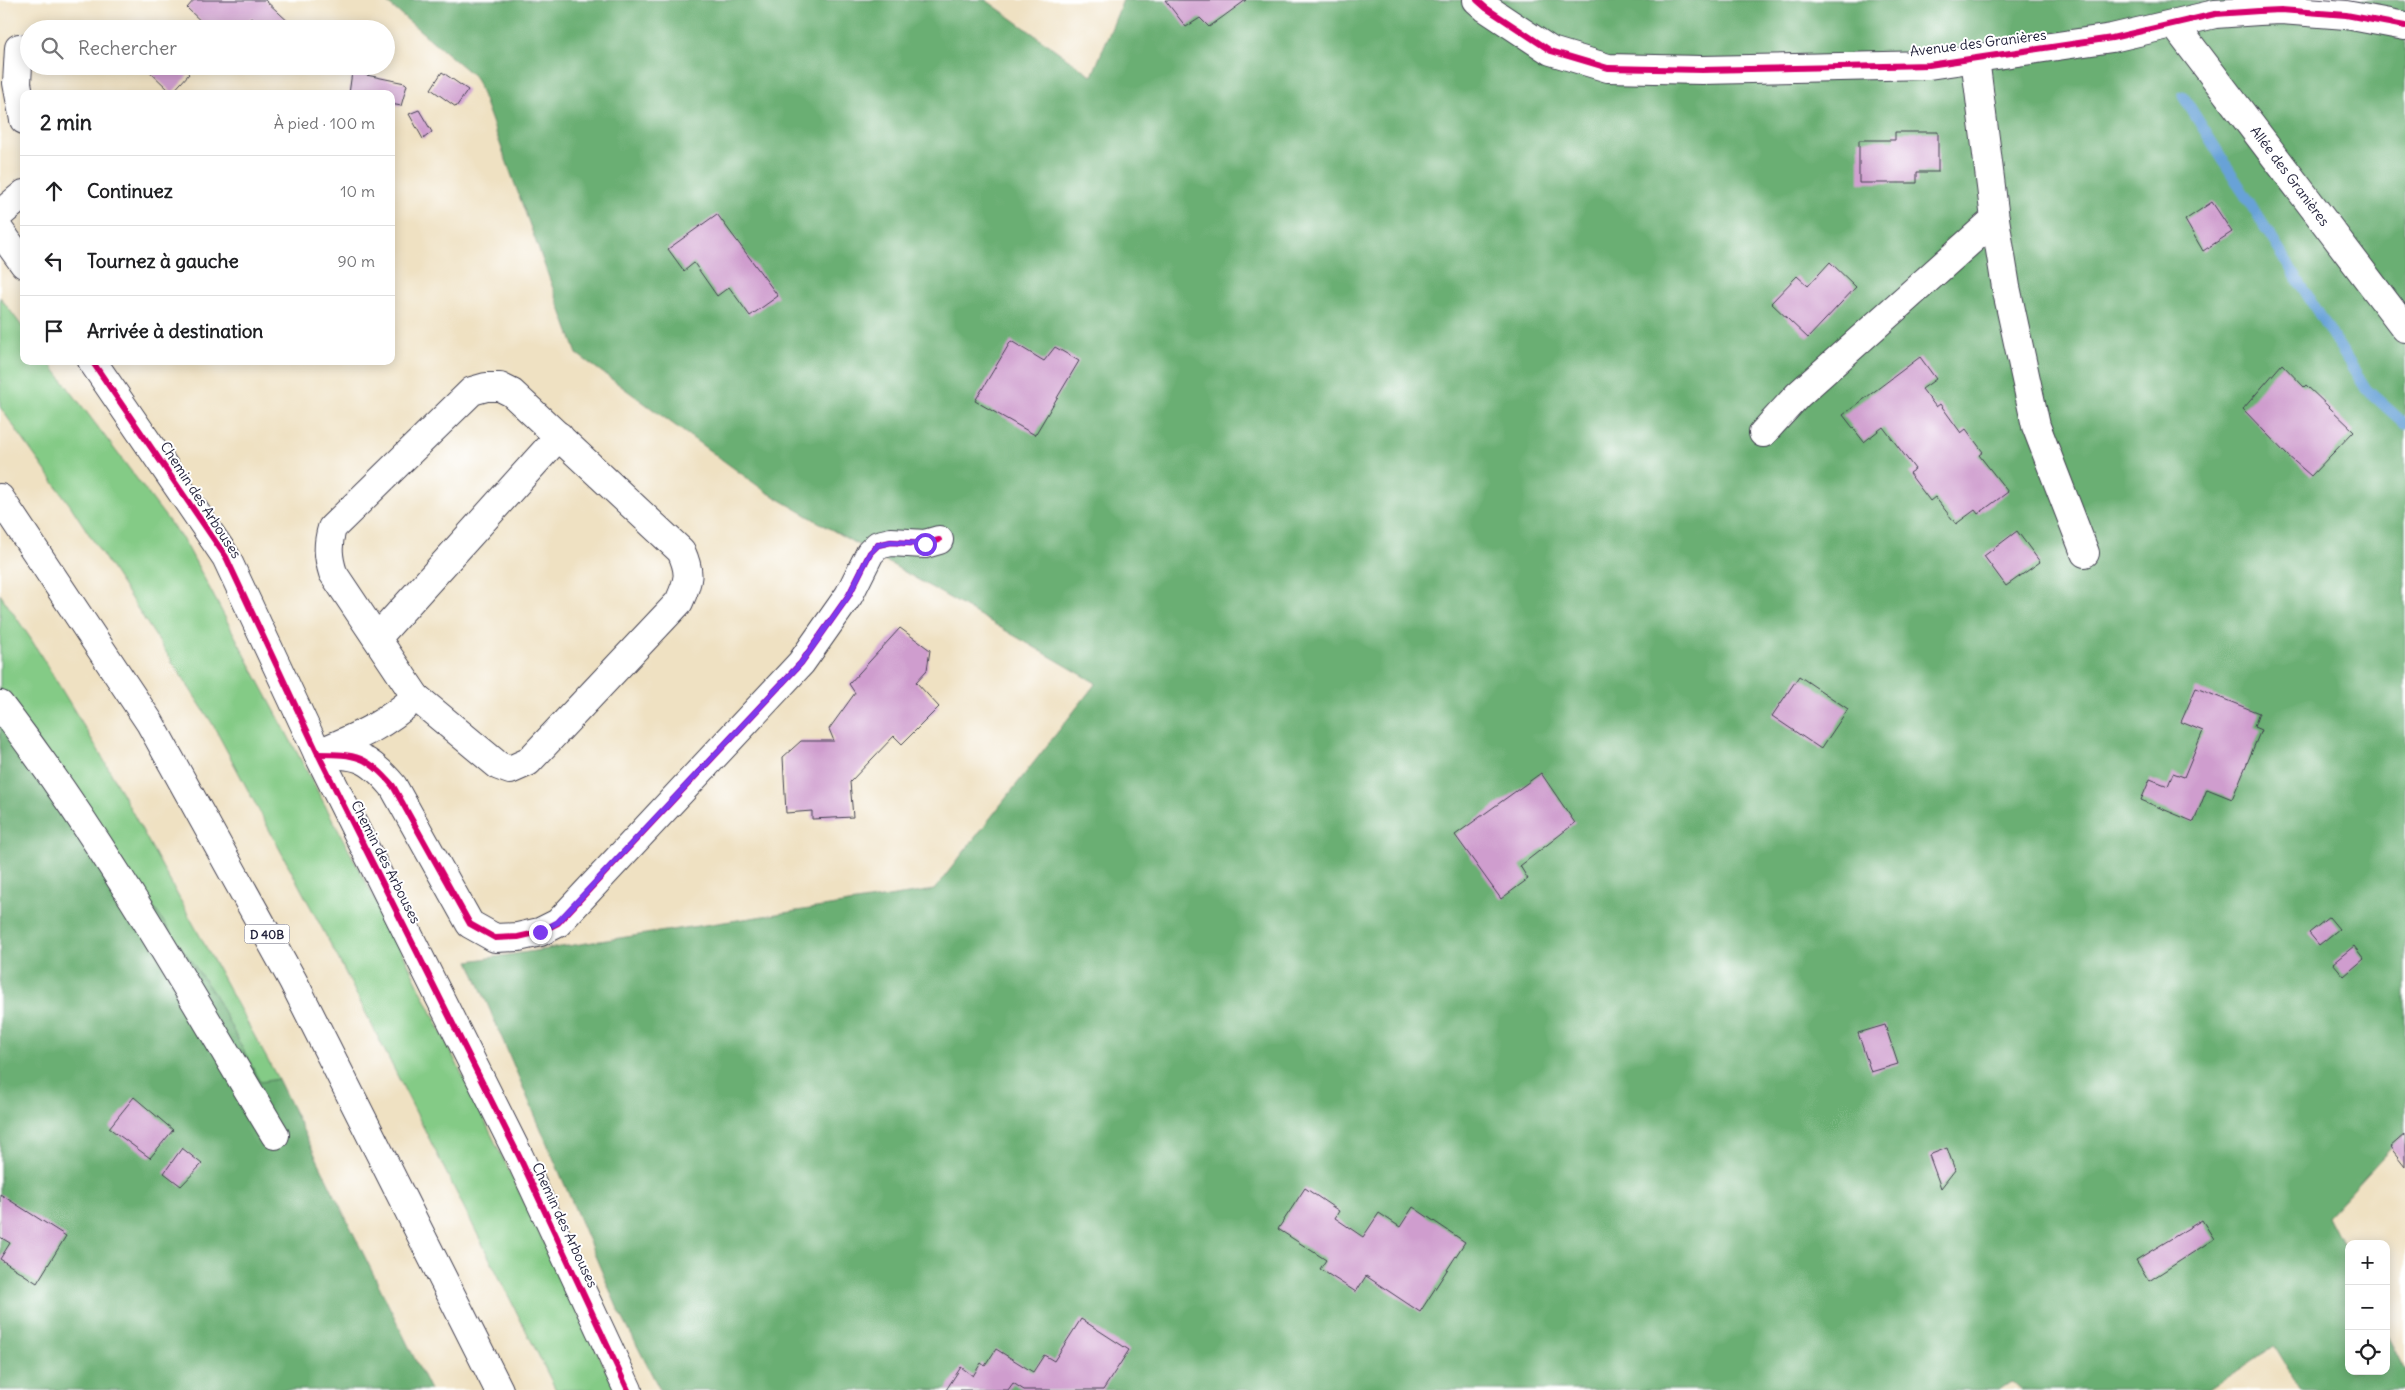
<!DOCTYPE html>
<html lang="fr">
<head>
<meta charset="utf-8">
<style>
	body { margin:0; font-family:Delius,sans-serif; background:#f6f6f6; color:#202124 }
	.controls { position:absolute; right:15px; bottom:15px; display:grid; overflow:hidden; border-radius:10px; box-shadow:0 2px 12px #0003 }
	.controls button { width:45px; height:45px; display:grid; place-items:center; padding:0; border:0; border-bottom:1px solid #e0e0e0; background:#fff; color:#202124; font:25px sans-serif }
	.stop { position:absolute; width:15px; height:15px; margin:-11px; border:4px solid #7c3aed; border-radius:50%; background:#fff }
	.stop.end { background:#7c3aed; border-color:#fff; box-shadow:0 1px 5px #0008 }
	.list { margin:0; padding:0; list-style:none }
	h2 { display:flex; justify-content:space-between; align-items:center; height:65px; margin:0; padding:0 20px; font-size:21px }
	h2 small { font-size:16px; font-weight:400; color:#757577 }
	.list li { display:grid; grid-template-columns:32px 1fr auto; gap:15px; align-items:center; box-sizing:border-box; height:70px; padding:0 20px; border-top:1px solid #e0e0e0 }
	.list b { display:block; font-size:19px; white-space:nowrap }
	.list em { font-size:16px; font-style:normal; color:#757577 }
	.icon { flex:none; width:28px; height:28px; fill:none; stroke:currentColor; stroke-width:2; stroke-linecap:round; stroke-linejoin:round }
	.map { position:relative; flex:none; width:2405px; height:1390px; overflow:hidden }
	.search { position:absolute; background:#fff; box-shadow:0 2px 12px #0003; left:20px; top:20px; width:375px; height:55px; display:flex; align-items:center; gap:12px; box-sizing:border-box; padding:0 18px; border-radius:28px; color:#757577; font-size:19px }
	.panel { position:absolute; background:#fff; box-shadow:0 2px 12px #0003; left:20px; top:90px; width:375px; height:275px; border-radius:10px }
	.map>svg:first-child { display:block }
</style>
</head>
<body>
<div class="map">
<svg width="2405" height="1390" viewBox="0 0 2405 1390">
	<rect width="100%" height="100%" fill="#fff"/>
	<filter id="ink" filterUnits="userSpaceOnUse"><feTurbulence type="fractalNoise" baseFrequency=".02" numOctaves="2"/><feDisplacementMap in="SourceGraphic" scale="10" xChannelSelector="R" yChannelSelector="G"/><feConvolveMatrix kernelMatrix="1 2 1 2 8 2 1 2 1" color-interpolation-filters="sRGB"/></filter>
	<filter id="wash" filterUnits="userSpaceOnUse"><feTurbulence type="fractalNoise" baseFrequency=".0096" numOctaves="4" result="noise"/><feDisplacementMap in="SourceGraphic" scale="20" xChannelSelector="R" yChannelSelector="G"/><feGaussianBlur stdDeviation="1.12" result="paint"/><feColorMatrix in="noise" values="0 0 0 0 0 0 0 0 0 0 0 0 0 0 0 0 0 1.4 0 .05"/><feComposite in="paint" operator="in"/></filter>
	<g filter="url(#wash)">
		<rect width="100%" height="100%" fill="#efe1c2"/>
		<g fill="#84cb86" stroke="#537660">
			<polygon points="0,297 24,329 24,361 48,361 186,544 393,933 616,1390 556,1390 339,960 212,723 70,505 0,407"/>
			<polygon points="0,594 31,639 100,753 278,1079 260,1083 214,994 0,688"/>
		</g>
		<g fill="#6baf73" stroke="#466857">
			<polygon points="384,0 986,0 1092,76 1123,0 2405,0 2405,1133 2328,1216 2349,1257 2349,1371 2386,1371 2386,1333 2405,1371 2405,1390 2301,1390 2274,1346 2209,1390 2020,1390 2011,1382 1999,1390 660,1390 617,1307 469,961 934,890 1096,683 765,491 577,354 476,78"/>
			<polygon points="0,688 214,994 260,1082 278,1079 430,1390 0,1390"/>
		</g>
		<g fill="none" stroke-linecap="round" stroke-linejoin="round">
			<polyline stroke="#67a2d7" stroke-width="11" points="2183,96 2366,389 2405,424"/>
		</g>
		<g id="blocks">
			<g fill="#cf9dce">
				<polygon points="194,0 265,0 292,25 288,29 263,29 251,18 241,29 209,29 187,8"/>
				<polygon points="1165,0 1246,0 1209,27 1200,18 1186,27"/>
				<polygon points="144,66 181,66 189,74 172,93"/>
				<polygon points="352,72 405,83 407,85 401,106 391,104 391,94 349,94"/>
				<polygon points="442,72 468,90 456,107 431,89"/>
				<polygon points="419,110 432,132 423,139 409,114"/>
				<polygon points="1895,132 1938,132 1938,172 1917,172 1917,183 1859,183 1859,140 1895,140"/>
				<polygon points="2212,202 2232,232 2203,251 2185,220"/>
				<polygon points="717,214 778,296 750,316 729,287 717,296 694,263 684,271 668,249"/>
				<polygon points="1830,262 1856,287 1808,338 1771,303 1797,276 1808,286"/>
				<polygon points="1011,341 1044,361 1055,347 1079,361 1035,435 975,401"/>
				<polygon points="1920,357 1936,379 1922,389 1936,407 1940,404 1961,433 1966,429 1983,452 1979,455 2008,492 1978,514 1975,510 1956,524 1935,497 1930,501 1909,473 1915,469 1883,427 1864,442 1843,415"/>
				<polygon points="2282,364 2304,387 2306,385 2354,431 2311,476 2287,455 2243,409"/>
				<polygon points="2017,531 2040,562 2006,586 1984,556"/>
				<polygon points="900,628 930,650 927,670 916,682 939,707 902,744 894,736 850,782 853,817 812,819 812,811 786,813 783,757 801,741 834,741 829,729 855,693 849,684"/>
				<polygon points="1799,676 1848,709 1821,749 1772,716"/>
				<polygon points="2196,688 2259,713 2254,727 2261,730 2232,799 2207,789 2194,822 2141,800 2150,779 2168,786 2173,773 2184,777 2203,731 2181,722"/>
				<polygon points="1541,773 1575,823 1520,866 1528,879 1501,899 1455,835"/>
				<polygon points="2329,917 2339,929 2319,945 2309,933"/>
				<polygon points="2354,946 2364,959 2344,976 2333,963"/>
				<polygon points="1885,1025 1898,1064 1871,1072 1858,1033"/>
				<polygon points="134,1097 173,1130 150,1158 109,1128"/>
				<polygon points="2405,1134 2405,1166 2390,1147"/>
				<polygon points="182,1148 202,1164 181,1186 164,1173"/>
				<polygon points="1947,1148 1955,1170 1941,1188 1929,1155"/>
				<polygon points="1305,1188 1339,1211 1335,1218 1363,1237 1379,1213 1400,1227 1413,1207 1465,1242 1420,1312 1366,1276 1356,1292 1320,1269 1326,1260 1278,1229"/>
				<polygon points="0,1194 66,1236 37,1283 0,1259 10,1243 0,1237"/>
				<polygon points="2202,1220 2214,1239 2149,1281 2136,1260"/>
				<polygon points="1081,1319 1129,1350 1103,1390 1024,1390 1013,1383 1008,1390 946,1390 961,1367 973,1376 981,1363 985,1366 996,1349 1033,1372 1044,1355 1054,1361"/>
			</g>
		</g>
	</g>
	<g filter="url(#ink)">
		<use href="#blocks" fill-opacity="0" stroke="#413f4f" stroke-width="1"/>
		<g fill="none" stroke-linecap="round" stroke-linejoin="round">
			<defs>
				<g id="minor">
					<polyline points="1477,0 1486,8 1551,51 1608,68 1702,70 1929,65 2112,38 2215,14 2259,11 2281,10 2346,15 2405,26"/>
					<polyline points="2174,24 2405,328"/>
					<polyline points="19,48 17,83 24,120"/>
					<polyline points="0,214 24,194"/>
					<polyline points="1995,219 2006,287 2036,426 2085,553"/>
					<polyline points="0,231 24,264"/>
					<polyline points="92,361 226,557 318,754 519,1156 628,1390"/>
					<path d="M 486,387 L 500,387 L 512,393 L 681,551 C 691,573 689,580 679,602 L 528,762 L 510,770 L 499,766 L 416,697 L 333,573 C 328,557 327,545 332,528 L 472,391 Z"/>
					<polyline points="1763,433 1798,395 1995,219 1975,58"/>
					<polyline points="377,638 559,436"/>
					<path d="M 0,705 C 104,840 187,989 275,1135"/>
					<path d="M 321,752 C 361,735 383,726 416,697"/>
					<path d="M 318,754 C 356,754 368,756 393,786 L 470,924 L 495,938 L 518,937 L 540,932 L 558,923 L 801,663 L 849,595 L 870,553 L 878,545 L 891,542 L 925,544 L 939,540"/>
				</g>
				<polyline id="major" points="0,498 150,723 293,981 499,1390"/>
			</defs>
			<use href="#minor" stroke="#413f4f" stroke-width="30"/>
			<use href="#major" stroke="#413f4f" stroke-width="30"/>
			<use href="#minor" stroke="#fff" stroke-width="28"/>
			<use href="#major" stroke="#fff" stroke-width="28"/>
			<defs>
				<g id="cycleway">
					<polyline points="1477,0 1486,8 1551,51 1608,68 1702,70 1929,65 2112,38 2215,14 2259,11 2281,10 2346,15 2405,26"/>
					<polyline points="92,361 226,557 318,754 519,1156 628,1390"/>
					<path d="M 318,754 C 356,754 368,756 393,786 L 470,924 L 495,938 L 518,937 L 540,932 L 558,923 L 801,663 L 849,595 L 870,553 L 878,545 L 891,542 L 925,544 L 939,540"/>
				</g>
			</defs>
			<use href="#cycleway" stroke="#fff" stroke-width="9"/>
			<use href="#cycleway" stroke="#d6006c" stroke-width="6"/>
		</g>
	</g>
	<g fill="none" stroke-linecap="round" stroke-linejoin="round" filter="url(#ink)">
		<polyline stroke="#7c3aed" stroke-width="6" points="540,932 558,922 801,663 849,595 870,553 878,545 891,542 925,544"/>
	</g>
	<g text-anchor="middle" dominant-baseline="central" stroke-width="4" stroke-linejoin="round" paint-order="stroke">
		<rect fill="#fff" stroke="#646476" stroke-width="1" x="244.5" y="924.5" width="45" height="19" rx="4"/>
		<g font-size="12" font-weight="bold" fill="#22223b">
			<text x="267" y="934">D 40B</text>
		</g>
		<g font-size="14" fill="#22223b" stroke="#fff">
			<text transform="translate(1978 43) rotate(-7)">Avenue des Granières</text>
			<text transform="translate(2290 176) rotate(53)">Allée des Granières</text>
			<text transform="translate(201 500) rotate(57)">Chemin des Arbouses</text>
			<text transform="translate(386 862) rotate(63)">Chemin des Arbouses</text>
			<text transform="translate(565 1225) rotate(65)">Chemin des Arbouses</text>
		</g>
	</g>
</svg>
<div class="controls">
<button>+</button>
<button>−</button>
<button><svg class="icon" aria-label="locate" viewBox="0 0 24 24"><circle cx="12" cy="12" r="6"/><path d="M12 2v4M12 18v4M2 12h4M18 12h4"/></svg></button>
</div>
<div class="stop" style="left:925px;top:544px"></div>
<div class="stop end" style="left:540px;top:932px"></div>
<div class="search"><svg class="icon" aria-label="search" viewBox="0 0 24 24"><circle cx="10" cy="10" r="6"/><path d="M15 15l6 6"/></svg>Rechercher</div>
<section class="panel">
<h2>2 min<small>À pied · 100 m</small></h2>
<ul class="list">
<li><svg class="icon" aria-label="ahead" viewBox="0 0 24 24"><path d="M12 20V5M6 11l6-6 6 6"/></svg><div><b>Continuez</b></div><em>10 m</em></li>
<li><svg class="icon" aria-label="left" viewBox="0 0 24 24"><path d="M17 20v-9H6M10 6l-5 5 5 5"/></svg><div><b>Tournez à gauche</b></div><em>90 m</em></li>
<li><svg class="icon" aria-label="arrive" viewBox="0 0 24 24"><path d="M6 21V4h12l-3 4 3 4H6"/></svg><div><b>Arrivée à destination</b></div></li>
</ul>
</section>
</div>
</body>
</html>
